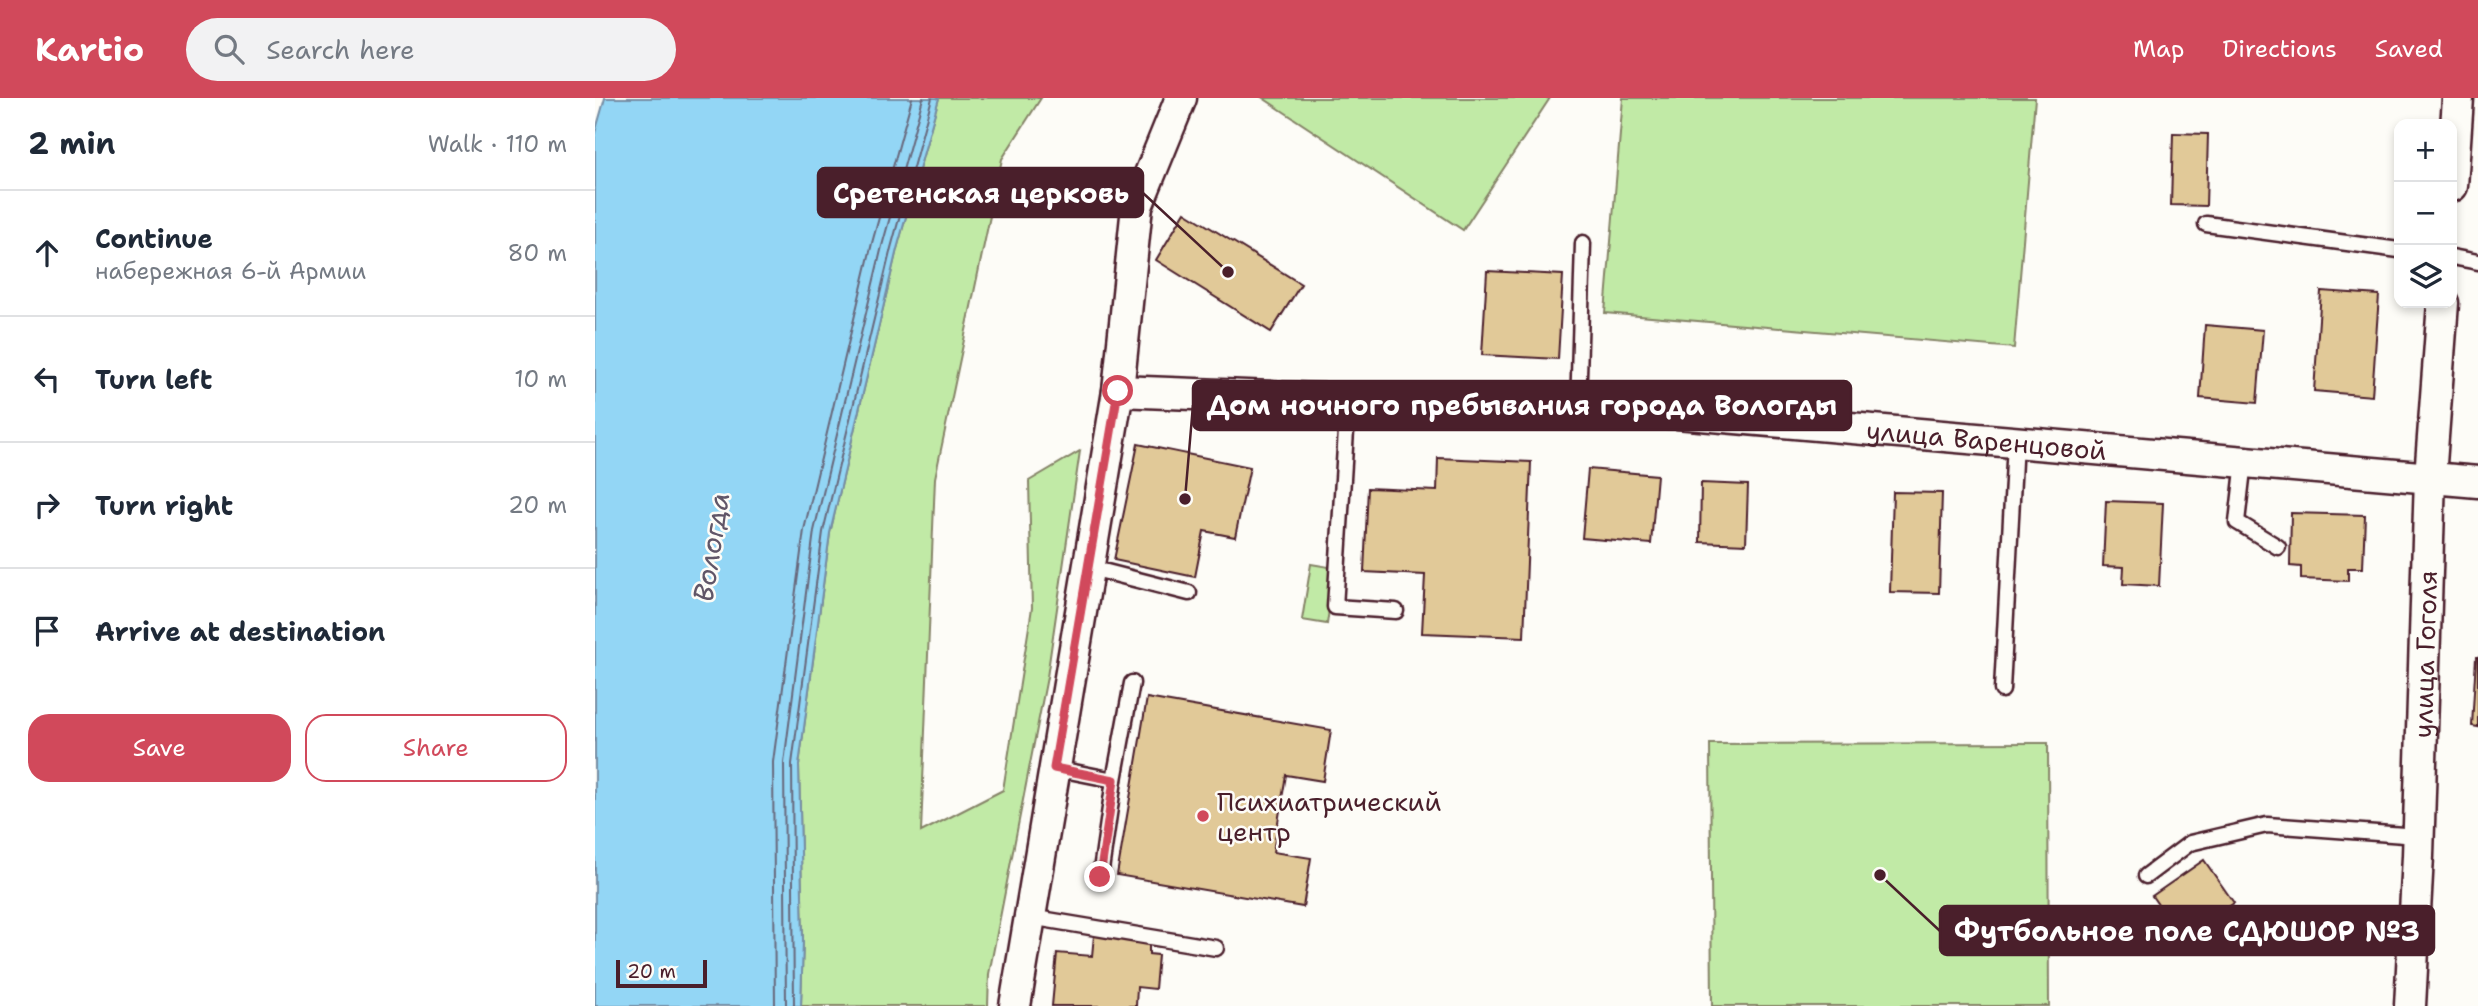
<!DOCTYPE html>
<html lang="en">
<head>
<meta charset="utf-8">
<style>
	body { margin:0; font-family:"Shantell Sans",sans-serif; background:#f2f2f3; color:#1f2937 }
	.controls { position:absolute; right:21px; top:21px; display:grid; overflow:hidden; border-radius:14px; box-shadow:0 4px 10px #0003 }
	.controls button { width:63px; height:63px; display:grid; place-items:center; padding:0; border:0; border-bottom:2px solid #e0e1e3; background:#fff; color:#1f2937; font:35px sans-serif }
	.scale { position:absolute; left:21px; bottom:18px; width:91px; box-sizing:border-box; padding-left:7px; border:4px solid #4a1f2b; border-top:0; font-size:19px; line-height:24px; white-space:nowrap; color:#4a1f2b; -webkit-text-stroke:5px #fdfcf7; paint-order:stroke }
	.stop { position:absolute; width:21px; height:21px; margin:-16px; border:5px solid #d1495b; border-radius:50%; background:#fff }
	.stop.end { background:#d1495b; border-color:#fff; box-shadow:0 2px 7px #0008 }
	.list { margin:0; padding:0; list-style:none }
	h2 { display:flex; justify-content:space-between; align-items:center; height:91px; margin:0; padding:0 28px; font-size:30px }
	h2 small { font-size:23px; font-weight:400; color:#747a83 }
	.list li { display:grid; grid-template-columns:46px 1fr auto; gap:21px; align-items:center; box-sizing:border-box; height:126px; padding:0 28px; border-top:2px solid #e0e1e3 }
	.list b { display:block; font-size:26px; white-space:nowrap }
	.list p { margin:0; font-size:23px; white-space:nowrap; color:#747a83 }
	.list em { font-size:23px; font-style:normal; color:#747a83 }
	.actions { display:flex; gap:14px; padding:21px 28px }
	.actions a { flex:1; padding:16px 0; border:2px solid #d1495b; border-radius:21px; text-align:center; font-size:24px; color:#d1495b }
	.actions .main { background:#d1495b; color:#fff }
	.icon { flex:none; width:38px; height:38px; fill:none; stroke:currentColor; stroke-width:2; stroke-linecap:round; stroke-linejoin:round }
	.map { position:relative; flex:none; width:1883px; height:908px; overflow:hidden }
	header { display:flex; align-items:center; gap:42px; box-sizing:border-box; height:98px; padding:0 35px; background:#d1495b; color:#fff }
	header strong { font-size:33px }
	nav { display:flex; gap:38px; margin-inline-start:auto; font-size:24px }
	.search { width:490px; height:63px; background:#f2f2f3; display:flex; align-items:center; gap:18px; box-sizing:border-box; padding:0 24px; border-radius:38px; color:#747a83; font-size:26px }
	main { display:flex }
	aside { flex:1; background:#fff }
	.map>svg:first-child { display:block }
</style>
</head>
<body>
<header>
<strong>Kartio</strong>
<div class="search"><svg class="icon" aria-label="search" viewBox="0 0 24 24"><circle cx="10" cy="10" r="6"/><path d="M15 15l6 6"/></svg>Search here</div>
<nav><a>Map</a><a>Directions</a><a>Saved</a></nav>
</header>
<main>
<aside>
<h2>2 min<small>Walk · 110 m</small></h2>
<ul class="list">
<li><svg class="icon" aria-label="ahead" viewBox="0 0 24 24"><path d="M12 20V5M6 11l6-6 6 6"/></svg><div><b>Continue</b><p>набережная 6-й Армии</p></div><em>80 m</em></li>
<li><svg class="icon" aria-label="left" viewBox="0 0 24 24"><path d="M17 20v-9H6M10 6l-5 5 5 5"/></svg><div><b>Turn left</b></div><em>10 m</em></li>
<li><svg class="icon" aria-label="right" viewBox="0 0 24 24"><path d="M7 20v-9h11M14 6l5 5-5 5"/></svg><div><b>Turn right</b></div><em>20 m</em></li>
<li><svg class="icon" aria-label="arrive" viewBox="0 0 24 24"><path d="M6 21V4h12l-3 4 3 4H6"/></svg><div><b>Arrive at destination</b></div></li>
</ul>
<div class="actions"><a class="main">Save</a><a>Share</a></div>
</aside>
<div class="map">
<svg width="1883" height="908" viewBox="0 0 1883 908">
	<rect width="100%" height="100%" fill="#fdfcf7"/>
	<filter id="ink" filterUnits="userSpaceOnUse"><feTurbulence type="fractalNoise" baseFrequency=".0143" numOctaves="2"/><feDisplacementMap in="SourceGraphic" scale="14" xChannelSelector="R" yChannelSelector="G"/><feConvolveMatrix kernelMatrix="1 2 1 2 8 2 1 2 1" color-interpolation-filters="sRGB"/></filter>
	<g filter="url(#ink)">
		<g fill="#c1eaa6" stroke="#868468" stroke-width="2">
			<polygon points="344,0 446,0 407,61 340,380 326,734 408,692 437,510 434,383 485,353 452,579 394,876 393,908 206,908 208,842 204,667 235,435 302,151"/>
			<polygon points="668,0 955,0 868,132"/>
			<polygon points="1028,0 1440,0 1419,250 1010,215"/>
			<polygon points="716,466 740,470 732,526 707,522"/>
			<polygon points="1453,645 1454,908 1117,908 1115,646"/>
		</g>
		<polygon fill="#93d6f5" stroke="#768da4" stroke-width="2" points="10,0 344,0 302,151 235,435 204,667 208,842 206,908 0,908 0,35"/>
		<g fill="none" stroke-linecap="round" stroke-linejoin="round">
			<g stroke="#67687c" stroke-width="2">
				<polyline points="180,908 178,664 209,432 277,145 317,0"/>
				<polyline points="191,908 189,665 219,433 287,148 328,0"/>
				<polyline points="199,908 197,666 228,434 296,150 337,0"/>
			</g>
		</g>
		<g fill="#e1c998" stroke="#4a1f2b" stroke-width="2">
			<polygon points="1578,35 1613,36 1611,108 1576,107"/>
			<polygon points="590,114 706,186 676,234 561,162"/>
			<polygon points="892,173 968,177 963,261 887,257"/>
			<polygon points="1726,193 1784,197 1777,298 1719,293"/>
			<polygon points="1610,227 1668,232 1662,305 1605,300"/>
			<polygon points="543,346 655,369 640,439 609,433 600,479 519,462"/>
			<polygon points="843,360 936,364 929,539 827,535 830,477 769,474 773,390 842,393"/>
			<polygon points="993,371 1062,377 1056,446 987,440"/>
			<polygon points="1106,385 1153,387 1151,446 1105,444"/>
			<polygon points="1298,394 1347,395 1344,495 1295,494"/>
			<polygon points="1511,403 1568,405 1564,488 1528,486 1529,469 1508,468"/>
			<polygon points="1696,415 1770,417 1768,470 1753,470 1753,483 1706,481 1706,469 1695,468"/>
			<polygon points="1881,559 1883,559 1883,629 1877,628"/>
			<polygon points="552,600 736,632 728,683 691,677 678,754 716,760 708,809 522,777"/>
			<polygon points="1609,762 1639,805 1587,841 1557,798"/>
			<polygon points="499,837 554,842 554,856 563,857 560,891 542,889 541,908 457,908 462,855 497,858"/>
		</g>
		<g fill="none" stroke-linecap="round" stroke-linejoin="round">
			<defs>
				<g id="lane">
					<polyline points="1611,126 1804,152"/>
					<polyline points="1857,159 1883,164"/>
					<polyline points="753,301 740,509 801,513"/>
					<polyline points="983,311 988,145"/>
					<polyline points="1649,363 1642,424 1683,449"/>
					<polyline points="492,469 594,495"/>
					<polyline points="1407,592 1420,344"/>
					<polyline points="459,670 519,682 537,585"/>
					<polyline points="1551,778 1595,745 1672,727 1823,738"/>
					<polyline points="505,779 519,682"/>
					<polyline points="435,819 621,850"/>
				</g>
				<g id="street">
					<polyline points="1857,88 1863,0"/>
					<path id="s1" d="M 523,293 L 1082,315 L 1883,384"/>
					<polyline points="420,908 523,293 542,108 586,0"/>
					<path id="s2" d="M 1815,908 L 1823,758 L 1835,379 L 1848,205"/>
				</g>
			</defs>
			<use href="#lane" stroke="#4a1f2b" stroke-width="19"/>
			<use href="#street" stroke="#4a1f2b" stroke-width="35"/>
			<use href="#lane" stroke="#fdfcf7" stroke-width="14"/>
			<use href="#street" stroke="#fdfcf7" stroke-width="30"/>
		</g>
	</g>
	<g fill="none" stroke-linecap="round" stroke-linejoin="round" filter="url(#ink)">
		<polyline stroke="#d1495b" stroke-width="9" points="505,779 519,682 459,670 523,293"/>
	</g>
	<circle fill="#d1495b" stroke="#fdfcf7" stroke-width="2.5" cx="608" cy="718" r="7"/>
	<g text-anchor="middle" dominant-baseline="central" stroke-width="5" stroke-linejoin="round" paint-order="stroke">
		<g font-size="26" fill="#4a1f2b" stroke="#fdfcf7">
			<text stroke="none"><textPath href="#s1" startOffset="870">улица Варенцовой</textPath></text>
			<text stroke="none"><textPath href="#s2" startOffset="352">улица Гоголя</textPath></text>
		</g>
		<g font-size="26" fill="#4a1f2b" stroke="#fdfcf7" text-anchor="start">
			<text x="622" y="703">Психиатрический<tspan x="622" dy="30">центр</tspan></text>
		</g>
		<g font-size="28" font-style="italic" fill="#605668" stroke="#fdfcf7">
			<text transform="translate(116 449) rotate(-81)">Вологда</text>
		</g>
	</g>
	<path fill="none" stroke="#4a1f2b" stroke-width="2.5" d="M633 174L548 95M590 401L598 307M1285 777L1345 833"/>
	<g fill="#4a1f2b" stroke="#fdfcf7" stroke-width="2.5">
		<circle cx="633" cy="174" r="7"/>
		<circle cx="590" cy="401" r="7"/>
		<circle cx="1285" cy="777" r="7"/>
	</g>
	<g fill="#4a1f2b" stroke="#4a1f2b" stroke-width="2.5">
		<rect x="223" y="70" width="325" height="49" rx="7"/>
		<rect x="598" y="283" width="658" height="49" rx="7"/>
		<rect x="1345" y="808" width="494" height="49" rx="7"/>
	</g>
	<g font-size="28" text-anchor="middle" font-weight="bold" fill="#fff">
		<text x="386" y="105">Сретенская церковь</text>
		<text x="927" y="317">Дом ночного пребывания города Вологды</text>
		<text x="1592" y="843">Футбольное поле СДЮШОР №3</text>
	</g>
</svg>
<div class="controls">
<button>+</button>
<button>−</button>
<button><svg class="icon" aria-label="layers" viewBox="0 0 24 24"><path d="M12 4l9 5-9 5-9-5zM3 14l9 5 9-5"/></svg></button>
</div>
<div class="scale">20 m</div>
<div class="stop" style="left:523px;top:293px"></div>
<div class="stop end" style="left:505px;top:779px"></div>
</div>
</main>
</body>
</html>
